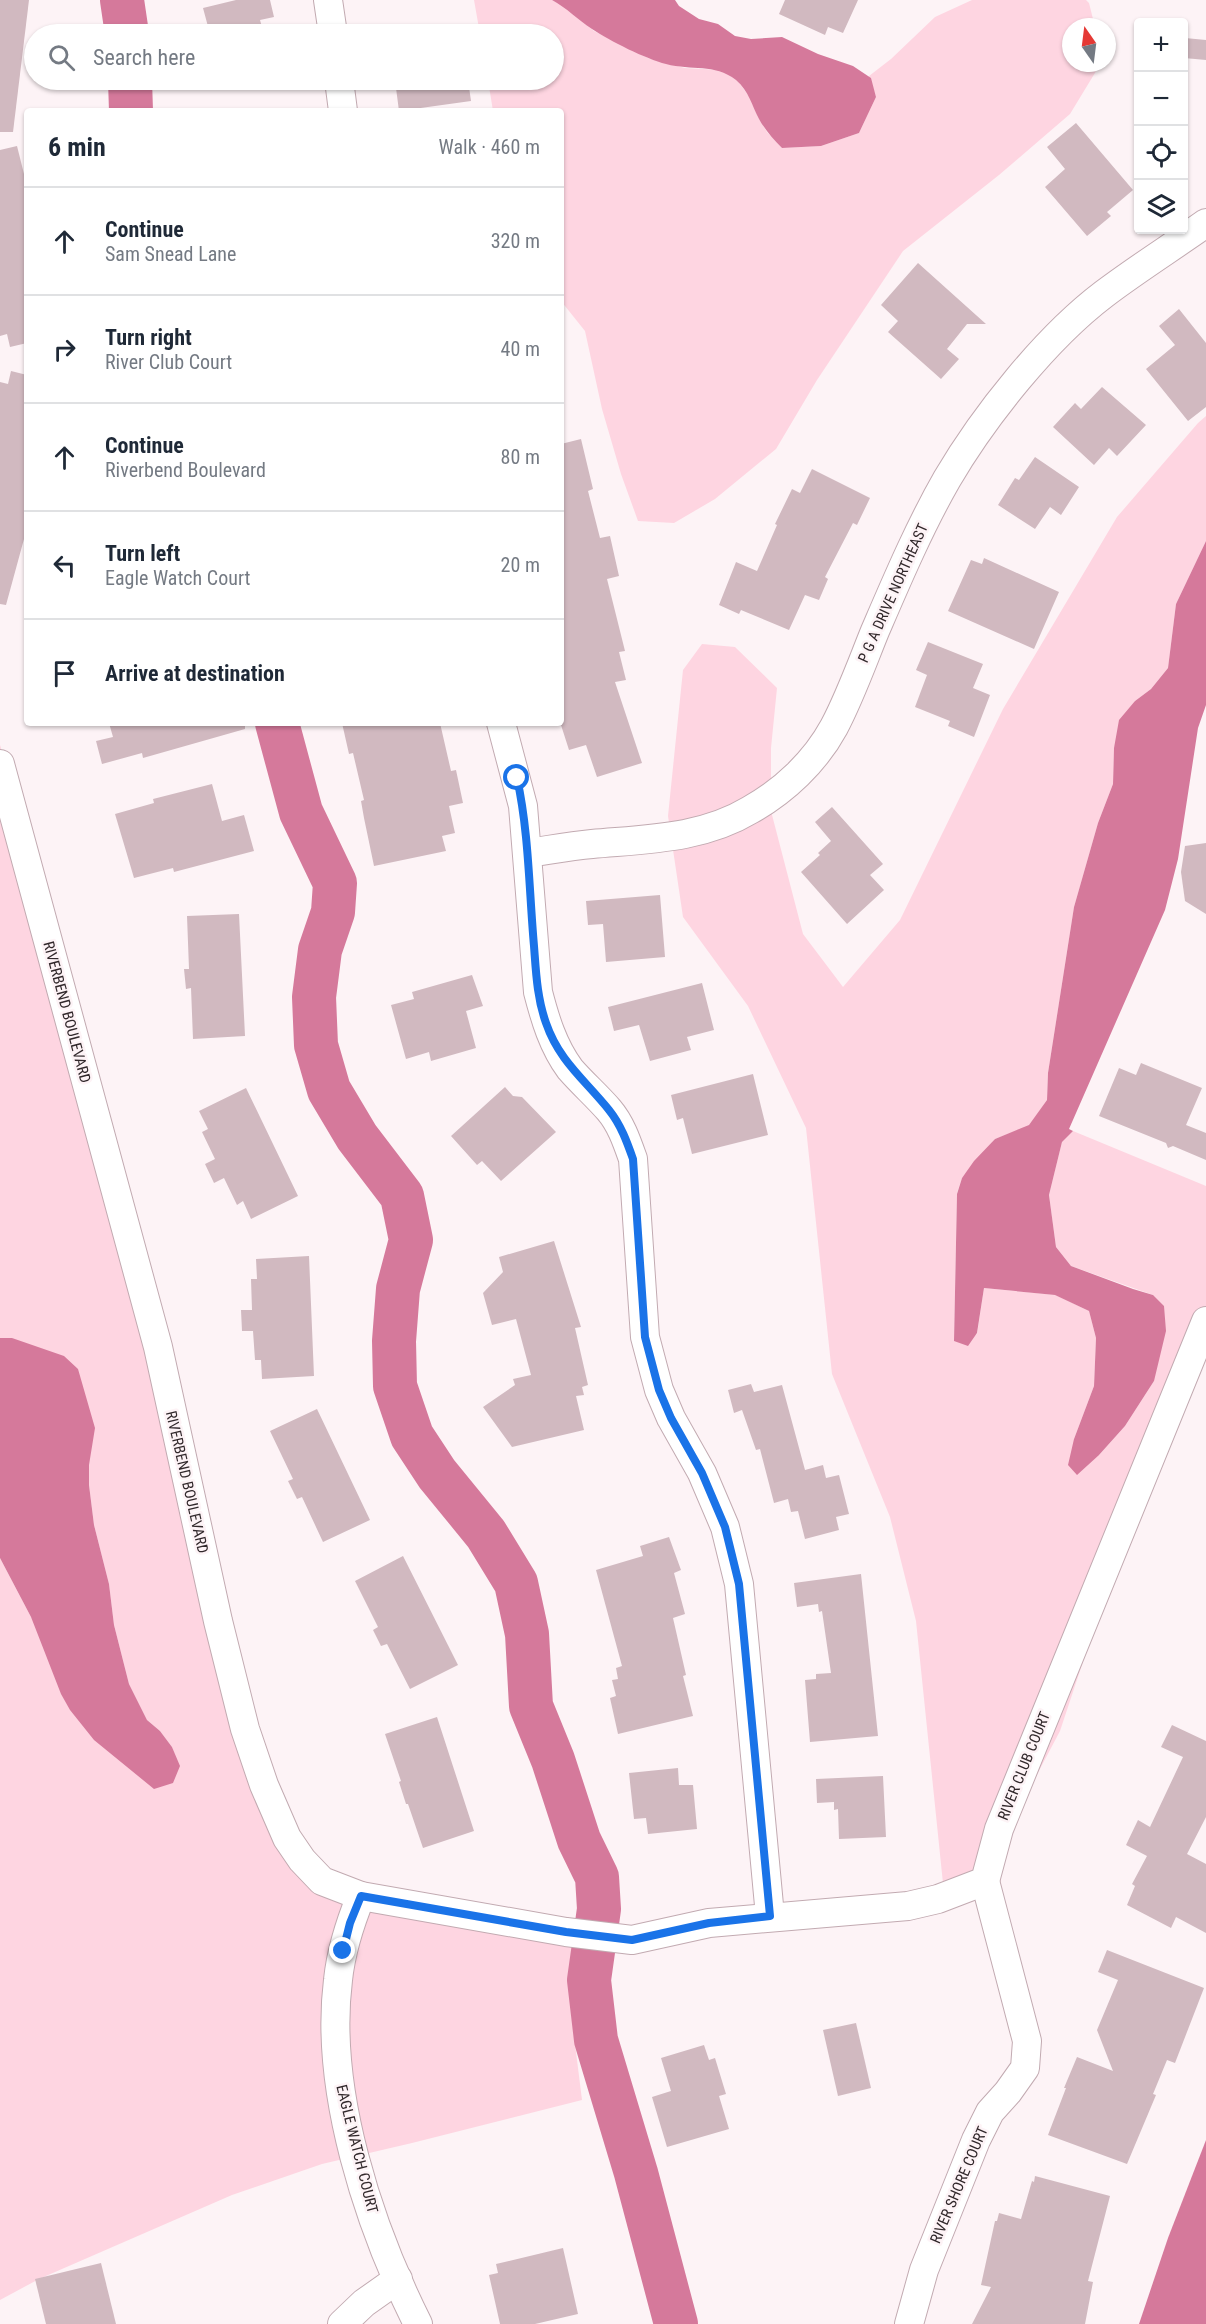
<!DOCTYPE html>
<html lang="en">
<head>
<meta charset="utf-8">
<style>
	body { margin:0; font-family:"Roboto Condensed",sans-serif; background:#f2f2f3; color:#1f2937 }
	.controls { position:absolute; right:18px; top:18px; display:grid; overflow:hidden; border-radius:6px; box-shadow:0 2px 4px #0004 }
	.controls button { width:54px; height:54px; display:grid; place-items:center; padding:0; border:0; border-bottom:2px solid #e0e1e3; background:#fff; color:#1f2937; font:30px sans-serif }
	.compass { position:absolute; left:1062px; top:18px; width:54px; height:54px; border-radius:50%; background:#fff; box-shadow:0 2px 4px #0004; rotate:346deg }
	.stop { position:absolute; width:18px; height:18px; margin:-14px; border:4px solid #1a73e8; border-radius:50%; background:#fff }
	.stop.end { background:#1a73e8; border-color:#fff; box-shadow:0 2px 6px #0008 }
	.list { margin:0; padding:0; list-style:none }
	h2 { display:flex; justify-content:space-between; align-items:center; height:78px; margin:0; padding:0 24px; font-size:26px }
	h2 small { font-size:20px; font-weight:400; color:#747a83 }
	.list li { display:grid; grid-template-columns:39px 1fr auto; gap:18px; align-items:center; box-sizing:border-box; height:108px; padding:0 24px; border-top:2px solid #e0e1e3 }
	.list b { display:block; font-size:22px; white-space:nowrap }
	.list p { margin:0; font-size:20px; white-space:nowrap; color:#747a83 }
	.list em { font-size:20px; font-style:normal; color:#747a83 }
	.icon { flex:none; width:33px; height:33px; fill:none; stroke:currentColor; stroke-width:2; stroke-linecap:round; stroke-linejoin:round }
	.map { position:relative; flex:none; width:1206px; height:2324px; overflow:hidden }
	.search { position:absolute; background:#fff; box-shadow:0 2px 4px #0004; left:24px; top:24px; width:540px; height:66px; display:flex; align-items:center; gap:15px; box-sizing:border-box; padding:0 21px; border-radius:33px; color:#747a83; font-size:22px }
	.panel { position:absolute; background:#fff; box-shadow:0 2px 4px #0004; left:24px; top:108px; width:540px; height:618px; border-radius:6px }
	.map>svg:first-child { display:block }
</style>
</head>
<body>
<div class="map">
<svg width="1206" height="2324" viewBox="0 0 1206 2324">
	<rect width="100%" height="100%" fill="#fdf3f6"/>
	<g fill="#fed5e1">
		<polygon points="474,0 552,0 564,6 594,31 648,58 685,68 722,70 739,82 750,98 758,117 767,132 782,148 821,146 859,133 876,97 869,76 891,59 935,17 972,0 1086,0 1089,3 1095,27 1071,27 1071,63 1101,63 1070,114 999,175 903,251 817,380 776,449 715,499 674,523 638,521 621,474 602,409 585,331 561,301 561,111 493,111 488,80 554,80 554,34 480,34"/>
		<polygon points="1206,416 1206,541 1176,604 1168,668 1151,689 1135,701 1114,748 1113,784 1098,823 1074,907 1048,1073 1047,1100 1029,1126 995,1139 962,1178 957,1193 954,1341 977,1334 984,1288 1056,1295 1089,1311 1096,1338 1094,1386 1074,1439 1099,1455 1125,1426 1154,1381 1153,1295 1071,1266 1056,1247 1049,1195 1062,1142 1073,1131 1206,1186 1206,1338 1146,1472 1060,1731 986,1871 944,1893 916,1621 890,1517 832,1374 806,1128 748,1006 683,917 668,816 683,670 702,644 735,647 777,688 771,748 771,811 803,934 843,987 900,920 1003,709 1117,517 1198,423"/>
		<polygon points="0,745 52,912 262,1750 288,1820 315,1862 336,1878 585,1930 584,1955 574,1988 571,2012 582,2100 412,2143 322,2164 232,2195 39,2279 0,2300 0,1558 31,1617 140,1776 154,1788 179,1766 172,1747 160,1731 147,1720 129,1684 114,1625 109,1584 94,1525 89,1485 89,1465 12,1338 0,1338"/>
	</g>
	<g fill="#d5799b">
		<path d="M 552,0 L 675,0 L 679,6 L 699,19 L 718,24 L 735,36 L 751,39 L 782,37 L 818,54 L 853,66 L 871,78 L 876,97 L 859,133 L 821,146 L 782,148 C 773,139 765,130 759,119 C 752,106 749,91 736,80 C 714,63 692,71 666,64 C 646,59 610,41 592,29 C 578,20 567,8 552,0 Z"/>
		<polygon points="1206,541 1206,705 1198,728 1178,859 1165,910 1069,1129 1073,1131 1062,1142 1049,1195 1056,1247 1071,1266 1133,1289 1153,1295 1164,1306 1166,1331 1154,1381 1125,1426 1099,1455 1077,1475 1068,1465 1074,1439 1094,1386 1096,1338 1089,1311 1055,1295 984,1288 977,1333 968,1346 954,1341 957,1194 962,1178 974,1161 995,1139 1029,1125 1047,1100 1048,1073 1074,907 1098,823 1113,784 1114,748 1119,720 1135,701 1151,689 1168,668 1176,604"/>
		<polygon points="0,1338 12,1338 64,1356 78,1369 95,1428 89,1465 89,1485 94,1525 109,1584 114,1625 129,1684 147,1720 160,1731 172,1747 180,1766 173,1783 154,1789 94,1740 70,1710 61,1694 31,1617 0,1558"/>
		<polygon points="1206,2140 1206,2324 1139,2324 1168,2238"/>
	</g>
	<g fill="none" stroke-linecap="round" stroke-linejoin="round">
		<g stroke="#d5799b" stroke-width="44">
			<polyline points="122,0 127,34"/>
			<polyline points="130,80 131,111"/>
			<polyline points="277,723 301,812 335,883 333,912 320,950 314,997 316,1045 329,1090 357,1137 402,1196 411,1240 398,1289 394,1341 395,1386 412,1436 437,1474 486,1534 516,1583 527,1634 531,1706 553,1760 579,1840 597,1877 599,1909 589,1980 596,2040 636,2173 676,2324"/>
		</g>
	</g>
	<g fill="#d1b9c0">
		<polygon points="0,0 29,0 13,132 0,132"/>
		<polygon points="236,0 270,0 274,17 260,20 264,34 210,34 203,8"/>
		<polygon points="785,0 858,0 843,33 828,27 825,35 779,14"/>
		<polygon points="1185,38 1206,40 1206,60 1184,58"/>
		<polygon points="418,80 468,80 471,101 399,111 396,88 419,85"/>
		<polygon points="1076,123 1133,190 1107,212 1111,216 1087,236 1045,187 1065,169 1047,147"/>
		<polygon points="17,146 27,186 27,343 10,347 7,334 0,336 0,150"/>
		<polygon points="918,263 986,324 967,324 947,349 959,359 941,379 888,332 898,321 881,305"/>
		<polygon points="1179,309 1206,343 1206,407 1188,421 1146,369 1175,345 1159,326"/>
		<polygon points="11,371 27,375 27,528 6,605 0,604 0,382 8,384"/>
		<polygon points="1102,387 1146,425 1117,456 1109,448 1094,465 1053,427 1075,403 1081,409"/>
		<polygon points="581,439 593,489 588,491 600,538 610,536 619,576 607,579 625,651 619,652 626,680 615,682 642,763 597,777 586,745 569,750 561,725 561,444"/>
		<polygon points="1035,457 1079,487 1061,515 1050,507 1035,529 998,505 1015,478 1019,480"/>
		<polygon points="812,469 870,498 857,525 853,523 825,577 828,579 819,600 805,595 789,630 741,610 739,614 719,605 736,562 757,571 777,525 775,524 792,489 800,493"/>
		<polygon points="984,558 1059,592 1034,649 948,611 971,560 982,564"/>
		<polygon points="928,642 983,664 973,688 990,695 974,737 948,726 950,721 915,707 927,675 916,670"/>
		<polygon points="109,723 245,723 245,729 143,758 142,753 102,764 96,741 113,737"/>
		<polygon points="342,723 440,723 451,771 456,770 463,803 449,806 455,833 442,836 446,851 374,866 364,818 361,801 364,800 353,753 349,754"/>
		<polygon points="212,784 222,821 244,815 254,851 174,872 173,868 134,878 115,814 154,803 153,799"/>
		<polygon points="832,807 883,864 870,875 884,890 847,924 801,872 820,855 818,853 831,841 815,822"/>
		<polygon points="1206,843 1206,914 1185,901 1181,872 1185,846"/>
		<polygon points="660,895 665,957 606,962 603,924 588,925 586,901"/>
		<polygon points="239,914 245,1036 193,1039 191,988 186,989 184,969 189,969 187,916"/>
		<polygon points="472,975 483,1006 466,1011 476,1048 431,1061 429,1052 406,1059 391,1005 414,999 412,992"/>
		<polygon points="702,983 714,1030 687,1037 691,1050 650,1061 639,1025 614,1031 608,1007"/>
		<polygon points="1141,1063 1202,1088 1186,1125 1206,1133 1206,1160 1173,1146 1168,1148 1166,1143 1099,1116 1119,1068 1136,1075"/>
		<polygon points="753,1074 768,1135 692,1154 683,1118 677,1120 671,1095"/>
		<polygon points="505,1087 513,1096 522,1097 556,1132 501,1181 482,1161 477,1165 451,1136"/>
		<polygon points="246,1088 298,1196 251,1219 243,1201 237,1205 224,1178 214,1183 205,1164 215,1159 202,1132 208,1129 199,1111"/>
		<polygon points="554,1241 581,1327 575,1328 588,1385 582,1387 584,1395 576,1396 584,1430 512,1447 483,1407 515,1385 513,1379 531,1375 516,1319 492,1325 483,1293 503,1272 499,1257"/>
		<polygon points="309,1256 314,1376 262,1379 261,1360 255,1360 253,1331 242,1331 241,1310 252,1310 251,1279 257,1279 256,1259"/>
		<polygon points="751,1384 754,1392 782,1385 805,1470 823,1465 826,1478 839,1475 849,1514 836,1517 839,1530 805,1539 798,1511 791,1512 788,1499 774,1503 760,1449 756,1450 742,1410 734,1413 728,1390"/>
		<polygon points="317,1409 370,1520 323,1542 302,1497 297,1499 288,1481 293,1479 270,1431"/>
		<polygon points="669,1537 681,1570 674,1573 685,1614 673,1618 686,1675 683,1676 693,1716 618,1734 610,1698 616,1696 612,1680 618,1679 616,1668 622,1666 596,1570 643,1556 640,1546"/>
		<polygon points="403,1556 458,1665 410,1689 387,1644 381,1646 373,1630 378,1627 355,1581"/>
		<polygon points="861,1574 878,1736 810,1742 805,1680 816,1679 816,1674 831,1673 822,1611 819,1612 818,1604 797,1607 794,1583"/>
		<polygon points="437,1717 474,1831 423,1848 408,1804 406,1804 399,1782 401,1781 385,1734"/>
		<polygon points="1172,1725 1206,1741 1206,1817 1187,1854 1206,1864 1206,1933 1176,1917 1171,1928 1127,1905 1135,1886 1132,1884 1147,1856 1126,1845 1138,1820 1150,1827 1183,1757 1161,1747"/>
		<polygon points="678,1768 679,1785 693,1785 697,1829 648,1834 646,1818 634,1819 629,1773"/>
		<polygon points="883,1776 886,1837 839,1839 838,1809 834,1810 834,1802 817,1803 816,1779"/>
		<polygon points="1107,1950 1204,1988 1175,2063 1167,2060 1153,2094 1156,2095 1127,2164 1048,2135 1066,2088 1064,2088 1077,2057 1113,2071 1097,2030 1118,1980 1098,1972"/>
		<polygon points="856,2023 871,2088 838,2096 823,2030"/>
		<polygon points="704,2045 709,2060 715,2058 726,2094 719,2096 729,2129 667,2147 652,2097 671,2091 661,2058"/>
		<polygon points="1035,2176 1110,2196 1088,2281 1093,2282 1085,2324 972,2324 991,2287 981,2285 995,2221 997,2221 999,2213 1021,2219 1032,2181 1034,2182"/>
		<polygon points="563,2248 578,2314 535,2324 500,2324 489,2275 498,2273 496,2264"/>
		<polygon points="101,2263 116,2324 46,2324 35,2279"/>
	</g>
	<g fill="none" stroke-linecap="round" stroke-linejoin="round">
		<defs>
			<g id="minor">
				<polyline points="328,0 333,34"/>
				<polyline points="339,80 343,111"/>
				<path d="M 501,723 L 523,806 L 538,992 C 545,1019 553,1046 570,1069 C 582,1083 597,1096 609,1110 C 621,1124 627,1142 633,1159 L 645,1337 L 659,1390 L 671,1418 L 702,1473 L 725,1527 L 739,1584 L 770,1916"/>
				<polyline points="0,764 158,1347 218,1621 245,1729 264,1785 287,1838 302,1860 322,1881 361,1896 566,1932 632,1940 709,1923 908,1906 938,1899 985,1881 999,1829 1206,1321"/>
				<path d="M 528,853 C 549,850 570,846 592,844 C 646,839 702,839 750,810 C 784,791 815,762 834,727 C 850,697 862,663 875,631 C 897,580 919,528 947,479 C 984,416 1046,338 1104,294 C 1137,269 1172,247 1206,223"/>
				<path d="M 361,1896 C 350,1923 341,1951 338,1980 C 324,2091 369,2226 418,2324"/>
				<polyline points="342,2324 364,2303 398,2279"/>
				<polyline points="909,2324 924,2270 976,2140 990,2112 1008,2092 1025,2068 1027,2041 985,1881"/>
			</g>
		</defs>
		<use href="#minor" stroke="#c2aab1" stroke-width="30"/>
		<use href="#minor" stroke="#fff" stroke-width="28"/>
	</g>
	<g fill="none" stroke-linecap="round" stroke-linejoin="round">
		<path stroke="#1a73e8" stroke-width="8" d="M 343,1951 L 350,1923 L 361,1896 L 566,1932 L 632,1940 L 709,1923 L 770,1916 L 739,1584 L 725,1527 L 702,1473 L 671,1418 L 659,1390 L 645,1337 L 633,1159 C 627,1142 621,1125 609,1110 C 585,1080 559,1061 546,1023 C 537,998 536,972 534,946 C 529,890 529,833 517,778"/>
	</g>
	<g text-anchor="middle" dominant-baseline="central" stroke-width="5" stroke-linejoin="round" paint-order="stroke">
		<g font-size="15" fill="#31282b" stroke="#fdf3f6">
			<text transform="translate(893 593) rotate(-66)">P G A DRIVE NORTHEAST</text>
			<text transform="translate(67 1012) rotate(75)">RIVERBEND BOULEVARD</text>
			<text transform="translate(187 1482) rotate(77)">RIVERBEND BOULEVARD</text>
			<text transform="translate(1024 1766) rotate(-68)">RIVER CLUB COURT</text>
			<text transform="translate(357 2149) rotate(76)">EAGLE WATCH COURT</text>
			<text transform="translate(959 2185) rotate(-67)">RIVER SHORE COURT</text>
		</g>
	</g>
</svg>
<div class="controls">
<button>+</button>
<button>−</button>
<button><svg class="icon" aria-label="locate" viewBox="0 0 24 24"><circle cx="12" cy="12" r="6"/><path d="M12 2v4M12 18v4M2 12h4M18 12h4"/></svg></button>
<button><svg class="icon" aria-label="layers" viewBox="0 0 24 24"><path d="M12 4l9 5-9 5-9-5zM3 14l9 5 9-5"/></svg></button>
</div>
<svg class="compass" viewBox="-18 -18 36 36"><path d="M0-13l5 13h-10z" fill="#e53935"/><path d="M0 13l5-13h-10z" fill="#747a83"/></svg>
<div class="stop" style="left:517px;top:778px"></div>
<div class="stop end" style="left:343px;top:1951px"></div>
<div class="search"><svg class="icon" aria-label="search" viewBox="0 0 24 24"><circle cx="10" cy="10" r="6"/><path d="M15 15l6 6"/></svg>Search here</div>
<section class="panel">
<h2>6 min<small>Walk · 460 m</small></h2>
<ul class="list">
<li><svg class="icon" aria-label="ahead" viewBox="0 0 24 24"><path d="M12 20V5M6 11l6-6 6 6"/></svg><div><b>Continue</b><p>Sam Snead Lane</p></div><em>320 m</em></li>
<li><svg class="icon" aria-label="right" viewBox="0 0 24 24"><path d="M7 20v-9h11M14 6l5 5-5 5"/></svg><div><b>Turn right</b><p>River Club Court</p></div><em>40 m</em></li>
<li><svg class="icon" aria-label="ahead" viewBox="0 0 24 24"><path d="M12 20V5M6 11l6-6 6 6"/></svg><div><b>Continue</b><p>Riverbend Boulevard</p></div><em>80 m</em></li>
<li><svg class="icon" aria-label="left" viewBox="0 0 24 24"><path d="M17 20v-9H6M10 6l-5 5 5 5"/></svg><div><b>Turn left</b><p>Eagle Watch Court</p></div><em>20 m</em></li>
<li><svg class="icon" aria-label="arrive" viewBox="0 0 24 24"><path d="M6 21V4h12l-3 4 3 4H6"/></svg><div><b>Arrive at destination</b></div></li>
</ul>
</section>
</div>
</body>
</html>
